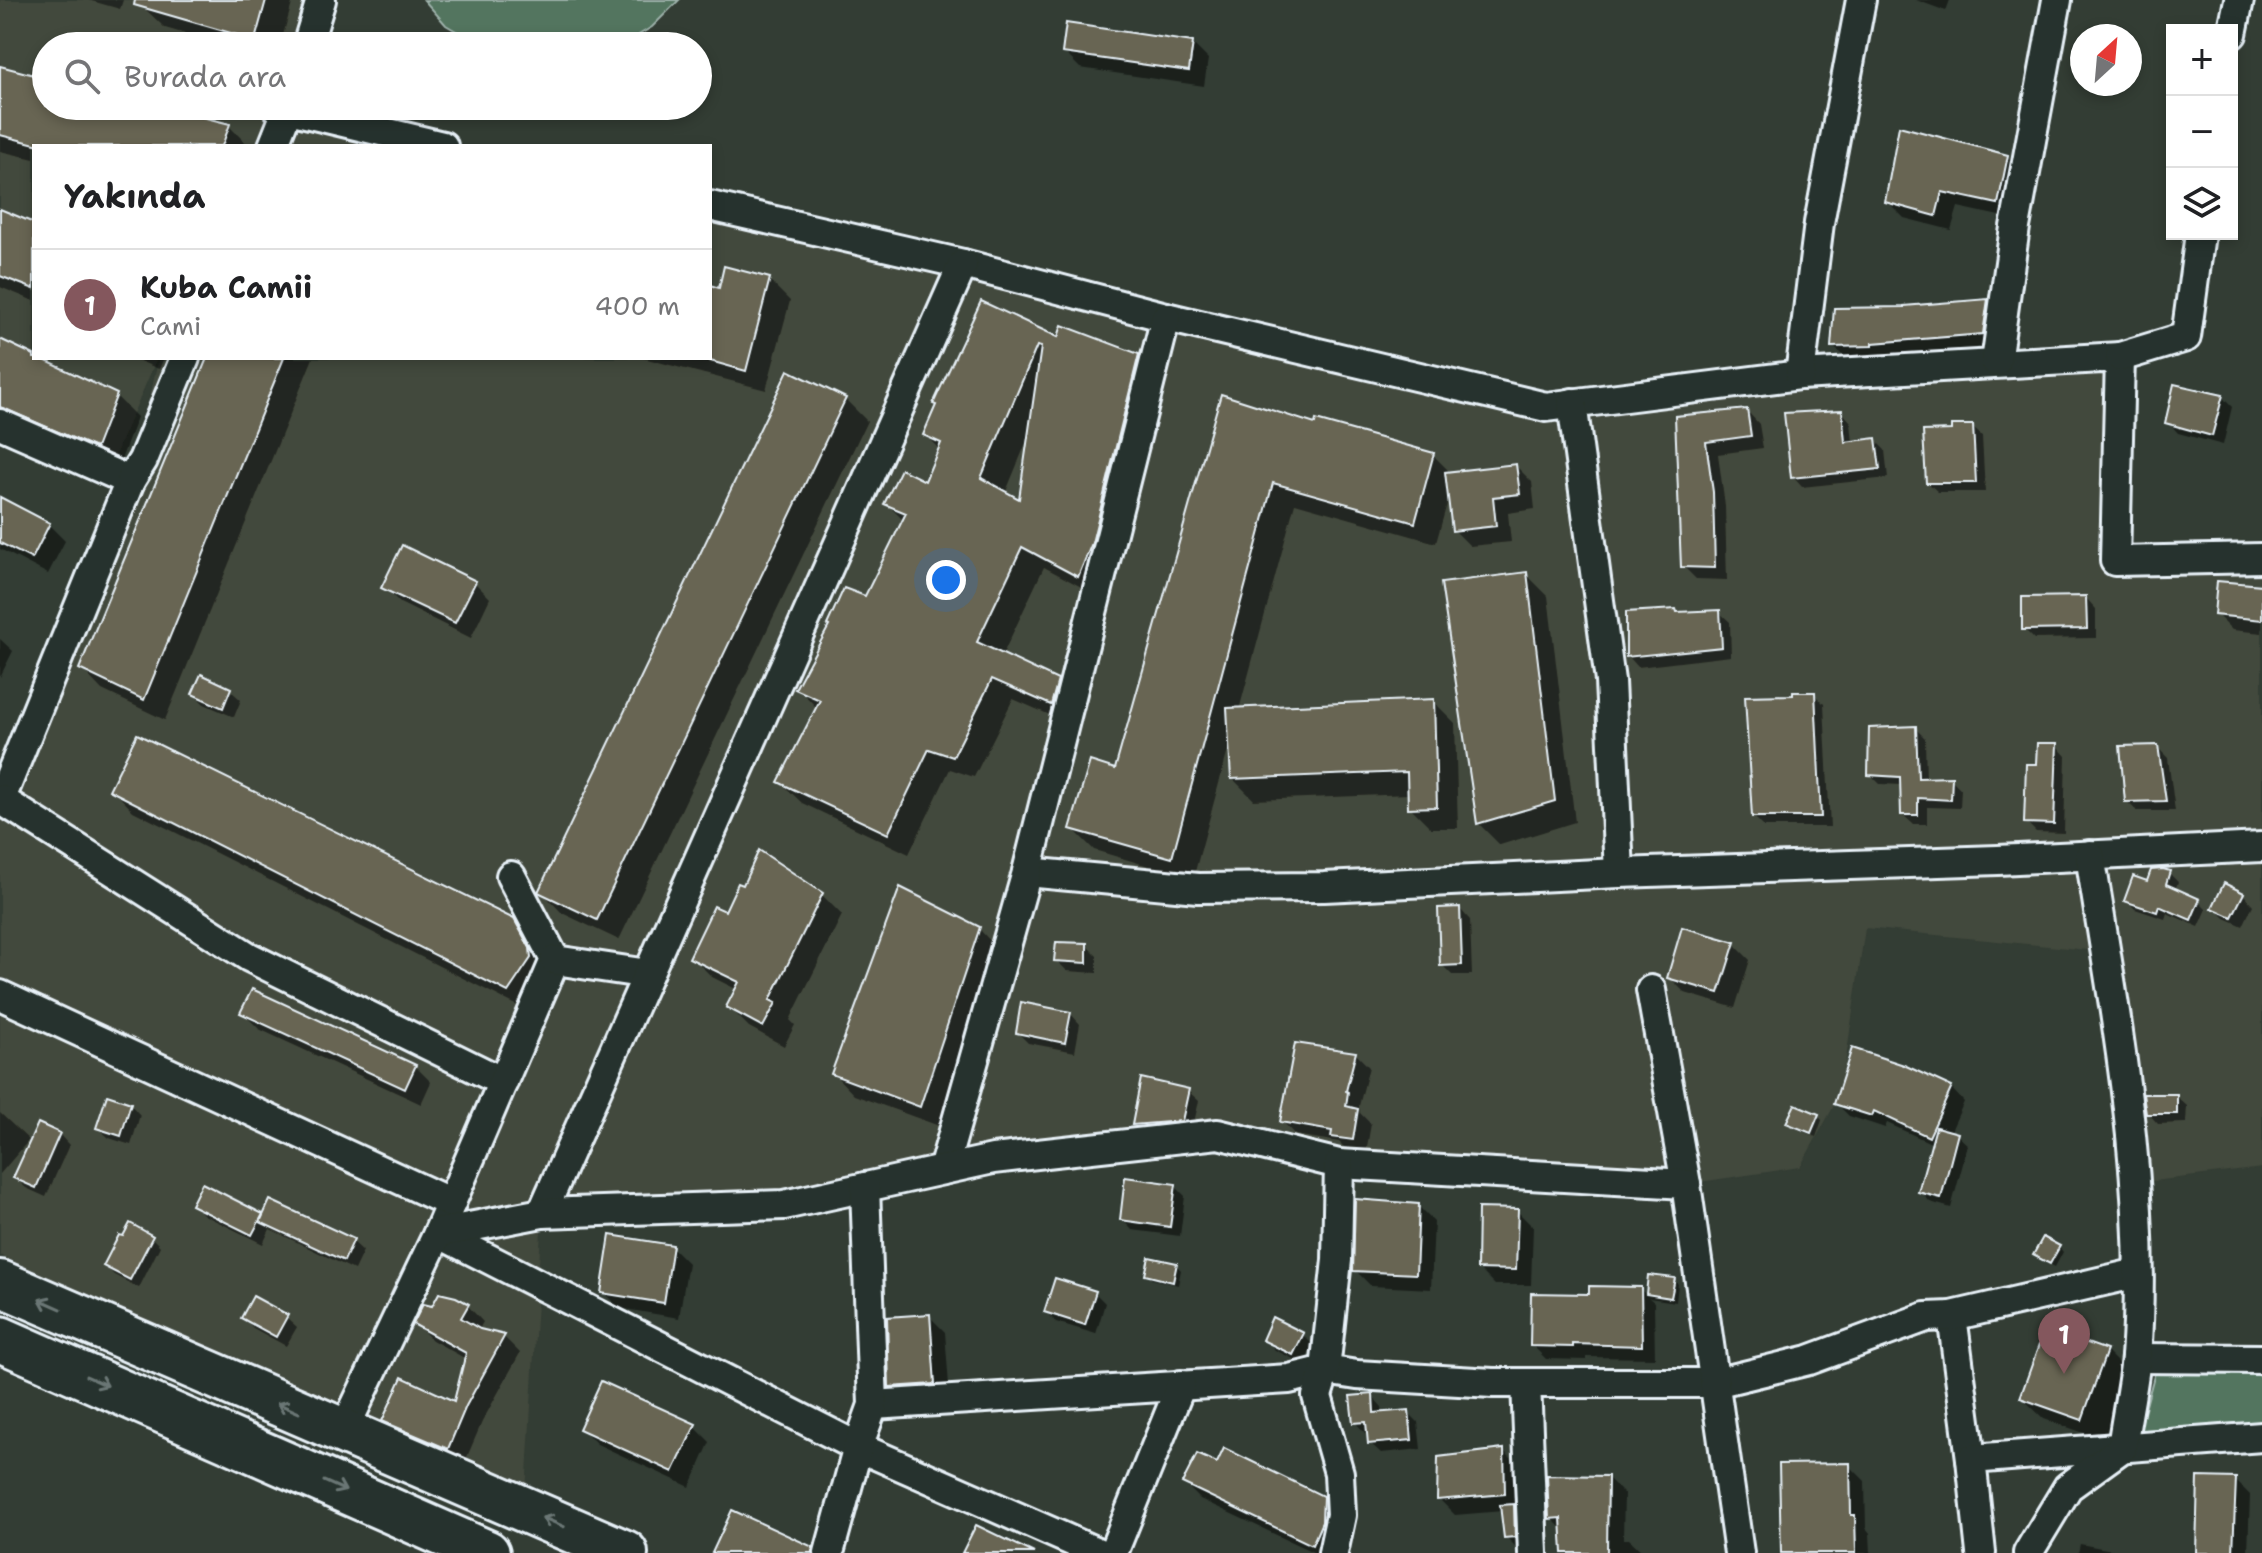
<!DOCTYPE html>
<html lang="tr">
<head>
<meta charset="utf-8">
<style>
	body { margin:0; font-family:"Shantell Sans",sans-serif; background:#f6f6f6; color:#202124 }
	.controls { position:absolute; right:24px; top:24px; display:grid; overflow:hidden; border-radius:0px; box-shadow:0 4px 12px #0003 }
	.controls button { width:72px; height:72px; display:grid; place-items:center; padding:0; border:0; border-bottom:2px solid #e0e0e0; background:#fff; color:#202124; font:40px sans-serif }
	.compass { position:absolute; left:2070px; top:24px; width:72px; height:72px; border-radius:50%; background:#fff; box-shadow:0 4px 12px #0003; rotate:26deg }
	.you { position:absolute; left:946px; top:580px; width:28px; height:28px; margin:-20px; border:6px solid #fff; border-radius:50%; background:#1a73e8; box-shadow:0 0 0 12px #1a73e833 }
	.badge { display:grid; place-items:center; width:52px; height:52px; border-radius:50%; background:#84575d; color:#fff; font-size:26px; font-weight:700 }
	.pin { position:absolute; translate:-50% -66px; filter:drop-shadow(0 2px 4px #0008) }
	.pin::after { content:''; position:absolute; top:42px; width:28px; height:24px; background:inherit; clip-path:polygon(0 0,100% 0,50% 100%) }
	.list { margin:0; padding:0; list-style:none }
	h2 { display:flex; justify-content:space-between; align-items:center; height:104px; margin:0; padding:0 32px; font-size:34px }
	h2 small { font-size:26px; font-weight:400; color:#757577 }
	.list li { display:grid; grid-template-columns:52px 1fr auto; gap:24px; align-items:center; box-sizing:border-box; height:112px; padding:0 32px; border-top:2px solid #e0e0e0 }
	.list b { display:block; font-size:30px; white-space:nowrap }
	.list p { margin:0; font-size:26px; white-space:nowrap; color:#757577 }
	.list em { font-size:26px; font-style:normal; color:#757577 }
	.icon { flex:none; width:44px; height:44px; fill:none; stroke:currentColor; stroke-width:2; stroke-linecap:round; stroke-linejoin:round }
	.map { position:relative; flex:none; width:2262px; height:1553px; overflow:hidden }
	.search { position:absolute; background:#fff; box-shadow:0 4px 12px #0003; left:32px; top:32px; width:680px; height:88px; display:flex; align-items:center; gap:20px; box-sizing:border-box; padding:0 28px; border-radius:44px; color:#757577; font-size:30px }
	.panel { position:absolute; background:#fff; box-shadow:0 4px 12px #0003; left:32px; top:144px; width:680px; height:216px; border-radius:0px }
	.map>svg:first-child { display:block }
</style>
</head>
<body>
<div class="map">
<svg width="2262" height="1553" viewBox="0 0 2262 1553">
	<rect width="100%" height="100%" fill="#333d34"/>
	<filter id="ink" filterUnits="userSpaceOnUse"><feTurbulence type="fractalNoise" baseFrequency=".0125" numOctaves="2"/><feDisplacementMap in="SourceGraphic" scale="16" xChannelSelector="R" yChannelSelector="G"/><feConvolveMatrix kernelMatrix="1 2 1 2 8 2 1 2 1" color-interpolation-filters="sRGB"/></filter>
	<g filter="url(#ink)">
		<g fill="#43493d">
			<polygon points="0,0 314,0 303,46 46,46 46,106 289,106 450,146 34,146 34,358 157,358 106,476 0,439"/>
			<polygon points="710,206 1572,403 2120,357 2115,561 2262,558 2262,1168 2136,1183 2108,952 1865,928 1841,1093 1800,1167 1686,1184 1339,1164 1218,1134 865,1187 542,1213 526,1492 351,1417 0,1255 0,785 130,481 159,358 710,358"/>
		</g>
		<g fill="#53745e" stroke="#9eb2ab" stroke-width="2">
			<polygon points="424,0 679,0 652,27 620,46 482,46 446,25"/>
			<polygon points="2262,1370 2262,1426 2139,1432 2155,1372"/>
		</g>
		<g fill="#0007" fill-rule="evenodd">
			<polygon points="88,0 123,0 120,9"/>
			<polygon points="145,0 293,0 280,46 227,46 165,28 143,7"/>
			<polygon points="1916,0 1950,0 1946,11"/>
			<polygon points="1192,43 1208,59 1204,86 1080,68 1064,52"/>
			<polygon points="0,68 46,80 46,106 150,106 229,126 249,146 34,146 34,159 0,151"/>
			<polygon points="2007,156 2023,172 2013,219 1958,207 1951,230 1904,218 1888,202"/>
			<polygon points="0,211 34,225 34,301 0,287"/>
			<polygon points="769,280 790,301 766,390 643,358 710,358 710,287 720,290"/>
			<polygon points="1987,301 2001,315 1996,348 1847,360 1833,346 1906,309"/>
			<path d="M 982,303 L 1059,340 L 1138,356 L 1160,377 L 1100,597 L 1044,567 L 1002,656 L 1056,681 L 1078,703 L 1073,725 L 1013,699 L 974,777 L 950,769 L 909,854 L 802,803 L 780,782 L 818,709 L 798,688 L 866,598 L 904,521 L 886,503 L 926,483 L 940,450 L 925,435 ZM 1028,438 L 1020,502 L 1005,494 Z"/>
			<polygon points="0,342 116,396 137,417 118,468 0,424"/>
			<polygon points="132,358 164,358 159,369"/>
			<polygon points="209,358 313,358 165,720 102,690 81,668"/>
			<polygon points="1222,397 1317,426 1433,455 1452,474 1516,466 1532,482 1535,509 1508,513 1511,542 1470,546 1454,530 1450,493 1436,543 1295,503 1239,710 1433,701 1455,723 1458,828 1431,828 1410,807 1410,794 1254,800 1233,779 1230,743 1193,879 1094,850 1072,828 1117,772"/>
			<polygon points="2222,397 2232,407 2223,445 2178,433 2168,422"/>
			<polygon points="845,399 867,421 619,940 562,913 541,891"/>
			<polygon points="1747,411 1759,424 1763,448 1718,454 1725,506 1727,580 1696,579 1683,566 1677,418"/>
			<polygon points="1842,412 1851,422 1853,443 1875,440 1885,450 1888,478 1802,487 1793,477"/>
			<polygon points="1972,427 1982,436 1985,492 1938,492 1928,483"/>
			<polygon points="0,499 49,525 65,541 48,574 0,549"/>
			<polygon points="1526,574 1548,596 1575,822 1500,845 1478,823"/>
			<polygon points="474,582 490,598 471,638 400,603 384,587"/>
			<polygon points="2262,587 2262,633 2232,630 2216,614"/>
			<polygon points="2086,598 2096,609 2096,638 2034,639 2024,629"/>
			<polygon points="1719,612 1730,622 1731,656 1638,667 1628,656 1679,614"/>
			<polygon points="0,639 13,651 0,677"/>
			<polygon points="202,677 230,690 241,700 234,717 204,704 194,694"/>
			<polygon points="1814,694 1824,704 1830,827 1764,827 1754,817 1795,697"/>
			<polygon points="1915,728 1925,738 1926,780 1951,779 1961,789 1960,808 1927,807 1927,824 1913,824 1903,815 1902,785 1880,784 1870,774"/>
			<polygon points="2056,745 2066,756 2064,833 2036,832 2026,822"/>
			<polygon points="2157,747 2168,758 2175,811 2137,811 2126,801"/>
			<polygon points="112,789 513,920 535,942 550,971 530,1012 133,811"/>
			<polygon points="2169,873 2178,882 2175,890 2199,901 2207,909 2199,927 2167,913 2165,919 2135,909 2127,901 2148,883"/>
			<polygon points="2243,894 2253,905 2243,926 2225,918 2215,908"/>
			<polygon points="822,895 842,915 790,1020 795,1025 784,1046 749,1027 729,1007 738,990 712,977 692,957 725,913"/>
			<polygon points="1460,909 1470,920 1472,975 1452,975 1442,965"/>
			<polygon points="979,929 1000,951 942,1127 854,1095 833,1073"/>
			<polygon points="1734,944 1750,960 1735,1008 1685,993 1669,977"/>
			<polygon points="1086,945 1097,956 1097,973 1067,971 1056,960"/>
			<polygon points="243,1013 415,1066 431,1082 421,1104 259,1029"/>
			<polygon points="1070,1013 1080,1024 1075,1052 1028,1043 1018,1033"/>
			<polygon points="1355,1053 1369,1067 1359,1106 1360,1113 1371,1124 1366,1153 1347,1150 1339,1142 1295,1135 1282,1121"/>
			<polygon points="1951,1088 1964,1102 1950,1133 1957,1135 1968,1145 1951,1208 1930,1202 1920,1191 1933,1144 1887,1123 1885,1128 1849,1116 1836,1103"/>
			<polygon points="1188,1091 1199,1101 1192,1131 1144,1134 1134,1124"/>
			<polygon points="2176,1096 2187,1106 2186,1123 2158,1124 2148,1113"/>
			<polygon points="130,1104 140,1115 131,1145 109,1138 98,1128"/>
			<polygon points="0,1113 29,1140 0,1174"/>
			<polygon points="1818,1116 1822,1120 1816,1137 1793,1127 1789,1123"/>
			<polygon points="59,1134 69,1145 46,1197 26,1188 15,1178"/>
			<polygon points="1175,1186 1185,1196 1180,1236 1132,1230 1122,1219"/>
			<polygon points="193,1204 261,1216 264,1219 352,1241 363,1251 354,1270 270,1229 263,1244 204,1215"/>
			<polygon points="1418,1206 1434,1222 1431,1289 1371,1286 1355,1270"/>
			<polygon points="1517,1211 1533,1227 1531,1285 1495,1285 1479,1269"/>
			<polygon points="151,1237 160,1246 139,1288 114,1275 105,1266"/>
			<polygon points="672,1247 688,1263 679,1318 619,1308 603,1292"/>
			<polygon points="2059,1247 2063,1252 2055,1267 2040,1259"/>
			<polygon points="1176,1265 1181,1270 1178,1285 1152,1279 1147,1275"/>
			<polygon points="1649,1278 1674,1280 1678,1284 1676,1302 1649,1298 1654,1302 1655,1358 1586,1357 1586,1360 1546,1359 1532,1345 1640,1289 1647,1296"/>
			<polygon points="1095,1293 1105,1303 1096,1334 1056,1322 1046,1312"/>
			<polygon points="468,1306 483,1322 478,1331 504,1337 520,1353 482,1422 464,1464 400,1436 384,1420 456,1403 466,1359 432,1340 416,1324"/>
			<polygon points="929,1316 945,1332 950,1399 907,1402 891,1386"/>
			<polygon points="243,1317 286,1317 297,1327 286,1346 253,1328"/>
			<polygon points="1303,1335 1313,1345 1304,1364 1275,1350 1265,1339"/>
			<polygon points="2106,1351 2128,1373 2104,1440 2044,1419 2022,1398"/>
			<polygon points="1372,1396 1382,1407 1383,1414 1408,1412 1418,1422 1421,1449 1381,1453 1370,1443 1369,1432 1365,1433 1355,1422"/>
			<polygon points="694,1426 710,1442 690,1487 597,1444 581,1428"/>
			<polygon points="1504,1451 1520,1467 1520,1510 1517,1510 1524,1516 1524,1534 1512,1535 1512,1539 1524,1538 1525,1546 1516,1547 1506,1537 1503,1511 1455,1515 1439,1499"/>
			<polygon points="1849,1465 1865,1481 1866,1528 1870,1533 1871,1553 1783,1553"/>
			<polygon points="1608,1478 1624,1494 1623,1539 1629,1539 1644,1553 1565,1553 1564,1531 1551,1518"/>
			<polygon points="2235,1480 2250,1495 2248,1553 2198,1553"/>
			<polygon points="1184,1483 1322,1498 1338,1514 1331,1553 1315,1553 1200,1499"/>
			<polygon points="2080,1544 2128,1553 2078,1553"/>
		</g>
		<g fill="#686552" stroke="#e8f1f8" stroke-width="2" fill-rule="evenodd">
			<polygon points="135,0 266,0 255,40 134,5"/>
			<polygon points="1066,23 1193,42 1189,71 1062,53"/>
			<polygon points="0,66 46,78 46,106 158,106 230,124 222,146 43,146 0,135"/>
			<polygon points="1899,126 2008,155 1998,204 1942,192 1936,216 1885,202"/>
			<polygon points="0,209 34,223 34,289 0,276"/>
			<polygon points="724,266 770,278 746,371 710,361 710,285 719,288"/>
			<polygon points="1988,299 1983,334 1873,343 1873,346 1831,347 1834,308 1904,307 1904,306"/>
			<path d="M 981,301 L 1058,337 L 1062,325 L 1139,354 L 1092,543 L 1078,577 L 1022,547 L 977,642 L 1058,680 L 1051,705 L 992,679 L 953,757 L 929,749 L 888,834 L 778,782 L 820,700 L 795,689 L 829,626 L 827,625 L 844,588 L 865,596 L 906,513 L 884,504 L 901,469 L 925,481 L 941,443 L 923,435 L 936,405 L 933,404 ZM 1037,346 L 1041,347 L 1019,499 L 981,478 Z"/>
			<polygon points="0,339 34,355 34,358 40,358 117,394 96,448 0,407"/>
			<polygon points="207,358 284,358 144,700 79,669"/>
			<polygon points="788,370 846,398 597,920 538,892"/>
			<polygon points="2174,384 2223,395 2212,436 2165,423"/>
			<polygon points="1221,394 1315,424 1316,420 1434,453 1415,523 1273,483 1172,858 1070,829 1090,761 1115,769"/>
			<polygon points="1747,409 1751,436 1706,442 1713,492 1715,568 1681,567 1675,416"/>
			<polygon points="1842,410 1845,442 1876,438 1880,469 1791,478 1784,413"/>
			<polygon points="1951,425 1973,425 1976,483 1926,483 1923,431 1951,430"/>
			<polygon points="1516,464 1520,494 1493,497 1496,526 1452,531 1445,472"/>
			<polygon points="0,497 50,523 32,559 0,543"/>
			<polygon points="402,545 476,581 455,623 381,588"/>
			<polygon points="1527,572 1555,801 1477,824 1441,583"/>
			<polygon points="2217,581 2262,585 2262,620 2214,615"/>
			<polygon points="2086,596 2087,629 2022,630 2022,597"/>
			<polygon points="1676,609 1677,612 1720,610 1722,647 1626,657 1626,612"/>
			<polygon points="201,674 231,688 223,708 192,694"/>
			<polygon points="1793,692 1815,692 1821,817 1752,817 1745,696 1793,695"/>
			<polygon points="1434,699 1437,807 1408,808 1407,772 1231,779 1227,708"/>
			<polygon points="1916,726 1918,778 1952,777 1951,800 1918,798 1918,815 1901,815 1900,777 1868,775 1869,728"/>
			<polygon points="137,734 514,919 530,948 531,958 508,992 109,790"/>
			<polygon points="2037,743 2057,743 2054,824 2024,823 2026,764 2036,764"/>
			<polygon points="2158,745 2166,801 2125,802 2120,746"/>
			<polygon points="759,850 823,893 770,1000 776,1003 763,1027 726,1007 739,982 689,958 714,906 725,911 738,883 743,885"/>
			<polygon points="2163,869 2170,871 2166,884 2200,899 2191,920 2159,906 2157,912 2124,901 2133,876 2147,881 2151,870"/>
			<polygon points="2224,883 2244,893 2232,917 2212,908"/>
			<polygon points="900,887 980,927 920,1107 831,1074"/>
			<polygon points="1460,907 1462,965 1440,966 1438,908"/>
			<polygon points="1682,927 1735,942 1719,993 1667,978"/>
			<polygon points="1056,942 1087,943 1087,963 1054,961"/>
			<polygon points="252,989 416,1065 405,1089 240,1013"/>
			<polygon points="1021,1002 1071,1012 1065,1043 1016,1033"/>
			<polygon points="1295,1043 1356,1052 1346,1091 1348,1092 1346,1106 1358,1109 1353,1140 1331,1137 1332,1131 1280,1122"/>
			<polygon points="1852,1048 1904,1065 1952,1087 1929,1137 1874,1111 1872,1116 1834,1104"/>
			<polygon points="1141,1078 1189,1089 1182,1121 1132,1125"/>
			<polygon points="2143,1094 2177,1094 2177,1114 2146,1114"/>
			<polygon points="107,1095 131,1103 121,1136 96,1128"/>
			<polygon points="1795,1104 1819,1114 1811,1133 1786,1123"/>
			<polygon points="38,1123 60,1133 36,1188 13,1178"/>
			<polygon points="1936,1127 1958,1133 1941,1198 1918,1192"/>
			<polygon points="1125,1177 1176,1184 1170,1227 1120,1220"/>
			<polygon points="202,1183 263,1214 252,1235 191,1205"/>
			<polygon points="1355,1199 1419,1204 1416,1274 1353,1271"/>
			<polygon points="270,1200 354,1239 344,1261 260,1222"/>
			<polygon points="1478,1208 1518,1209 1516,1270 1477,1269"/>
			<polygon points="130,1223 153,1236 130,1280 103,1266 119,1235 123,1236"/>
			<polygon points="610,1235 673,1245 664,1303 601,1293"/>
			<polygon points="2043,1237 2060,1246 2050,1264 2033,1255"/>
			<polygon points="1149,1257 1177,1263 1173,1282 1145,1275"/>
			<polygon points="1648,1275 1675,1278 1671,1298 1646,1294"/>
			<polygon points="1055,1278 1096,1291 1085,1325 1044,1312"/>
			<polygon points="1589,1286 1641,1287 1642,1346 1573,1344 1573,1347 1530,1346 1531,1293 1589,1294"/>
			<polygon points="439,1293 456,1297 469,1304 461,1318 480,1329 505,1335 466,1406 448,1449 382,1421 402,1377 454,1401 466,1353 413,1324 423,1304 432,1306"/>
			<polygon points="253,1296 288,1315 276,1337 241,1318"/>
			<polygon points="930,1314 935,1384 889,1387 887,1317"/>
			<polygon points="1272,1317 1304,1333 1293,1355 1262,1340"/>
			<polygon points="2045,1328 2107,1350 2082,1420 2020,1398"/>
			<polygon points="601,1381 696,1424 673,1472 579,1429"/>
			<polygon points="1373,1394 1374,1413 1409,1410 1412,1440 1368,1444 1366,1422 1353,1423 1350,1396"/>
			<polygon points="1224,1448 1323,1496 1322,1522 1312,1545 1182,1483 1197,1454 1217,1463"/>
			<polygon points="1504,1449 1505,1494 1437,1500 1438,1457"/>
			<polygon points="1850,1463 1851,1515 1855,1515 1856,1553 1781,1553 1779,1464"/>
			<polygon points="1547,1475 1608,1476 1607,1553 1563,1553 1561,1518 1549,1519"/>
			<polygon points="2198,1477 2236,1478 2233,1553 2196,1553"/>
			<polygon points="1514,1504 1515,1537 1504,1538 1500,1505"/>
			<polygon points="732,1510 813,1547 812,1553 712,1553"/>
			<polygon points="976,1525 1034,1553 962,1553"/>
		</g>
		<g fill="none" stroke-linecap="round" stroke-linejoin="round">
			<defs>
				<g id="street">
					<polyline points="2232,34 2239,0"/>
					<polyline points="307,46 321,0"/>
					<polyline points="276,106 443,146"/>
					<polyline points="273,146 289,106"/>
					<polyline points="710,206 963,264 1166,317 1546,407 1800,375 2120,357 2115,561 2262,558"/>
					<polyline points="2120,357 2186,337 2200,234"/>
					<polyline points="1996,362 2015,227 2057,0"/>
					<polyline points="1800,375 1819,223 1861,0"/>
					<polyline points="1572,403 1610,681 1619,873"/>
					<polyline points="0,424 130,481 0,801"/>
					<polyline points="130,481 143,460 185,358"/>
					<polyline points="0,799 249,957 503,1082"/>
					<polyline points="1027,872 1198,888 1324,887 1619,873 1998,860 2262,847"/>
					<polyline points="511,876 555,960 438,1233 858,1447 1099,1553"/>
					<polyline points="555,960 648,974"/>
					<polyline points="1651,990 1686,1184"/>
					<polyline points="0,995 451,1203"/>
					<polyline points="943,1170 1027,872 1166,317"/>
					<polyline points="542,1213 963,264"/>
					<polyline points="1952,1316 1971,1459"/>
					<polyline points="2136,1358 2262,1359"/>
					<polyline points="1526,1383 1533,1553"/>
					<polyline points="873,1405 1289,1379 1325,1370 1357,1375 1493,1383 1715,1383 1809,1360 1926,1317 1952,1316 2138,1273"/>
					<polyline points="343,1432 438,1233 542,1213 784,1205 993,1159 1218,1134 1339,1164 1686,1184 1739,1553"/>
					<polyline points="829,1553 858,1447 873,1405 865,1187"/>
					<polyline points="1113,1553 1181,1385"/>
					<polyline points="1333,1553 1341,1515 1339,1473 1317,1396 1325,1370 1337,1260 1339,1164"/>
					<polyline points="1981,1553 1971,1459 2262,1437"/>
					<path d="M 2028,1553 L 2068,1487 L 2122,1448 C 2126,1418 2133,1387 2136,1357 C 2149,1188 2116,1021 2090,855"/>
				</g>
				<g id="primary">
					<polyline points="0,1283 625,1553"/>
					<polyline points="0,1339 487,1553"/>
				</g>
			</defs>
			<use href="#street" stroke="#e8f1f8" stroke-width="34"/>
			<use href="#primary" stroke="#e8f1f8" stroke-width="50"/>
			<use href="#street" stroke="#26332d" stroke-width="28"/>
			<use href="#primary" stroke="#26332d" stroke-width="44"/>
		</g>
		<defs><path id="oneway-shaft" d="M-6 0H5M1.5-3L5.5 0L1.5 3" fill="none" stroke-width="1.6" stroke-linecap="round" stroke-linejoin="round" transform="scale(2)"/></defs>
		<g stroke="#6a7674">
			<use href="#oneway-shaft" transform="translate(50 1304) rotate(-156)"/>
			<use href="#oneway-shaft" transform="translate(97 1381) rotate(24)"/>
			<use href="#oneway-shaft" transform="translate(288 1408) rotate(-156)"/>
			<use href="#oneway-shaft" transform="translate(335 1486) rotate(24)"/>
			<use href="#oneway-shaft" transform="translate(553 1522) rotate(-157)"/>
		</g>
	</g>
</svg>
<div class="controls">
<button>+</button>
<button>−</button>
<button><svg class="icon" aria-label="layers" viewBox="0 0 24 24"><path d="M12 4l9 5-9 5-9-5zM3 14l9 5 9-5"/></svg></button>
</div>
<svg class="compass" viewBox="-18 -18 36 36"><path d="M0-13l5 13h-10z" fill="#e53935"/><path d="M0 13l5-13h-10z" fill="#757577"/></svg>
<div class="you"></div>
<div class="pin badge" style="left:2064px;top:1374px">1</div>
<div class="search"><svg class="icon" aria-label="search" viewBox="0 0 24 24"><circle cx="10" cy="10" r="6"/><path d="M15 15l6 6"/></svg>Burada ara</div>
<section class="panel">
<h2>Yakında<small></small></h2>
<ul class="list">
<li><span class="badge">1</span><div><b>Kuba Camii</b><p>Cami</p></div><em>400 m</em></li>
</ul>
</section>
</div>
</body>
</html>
